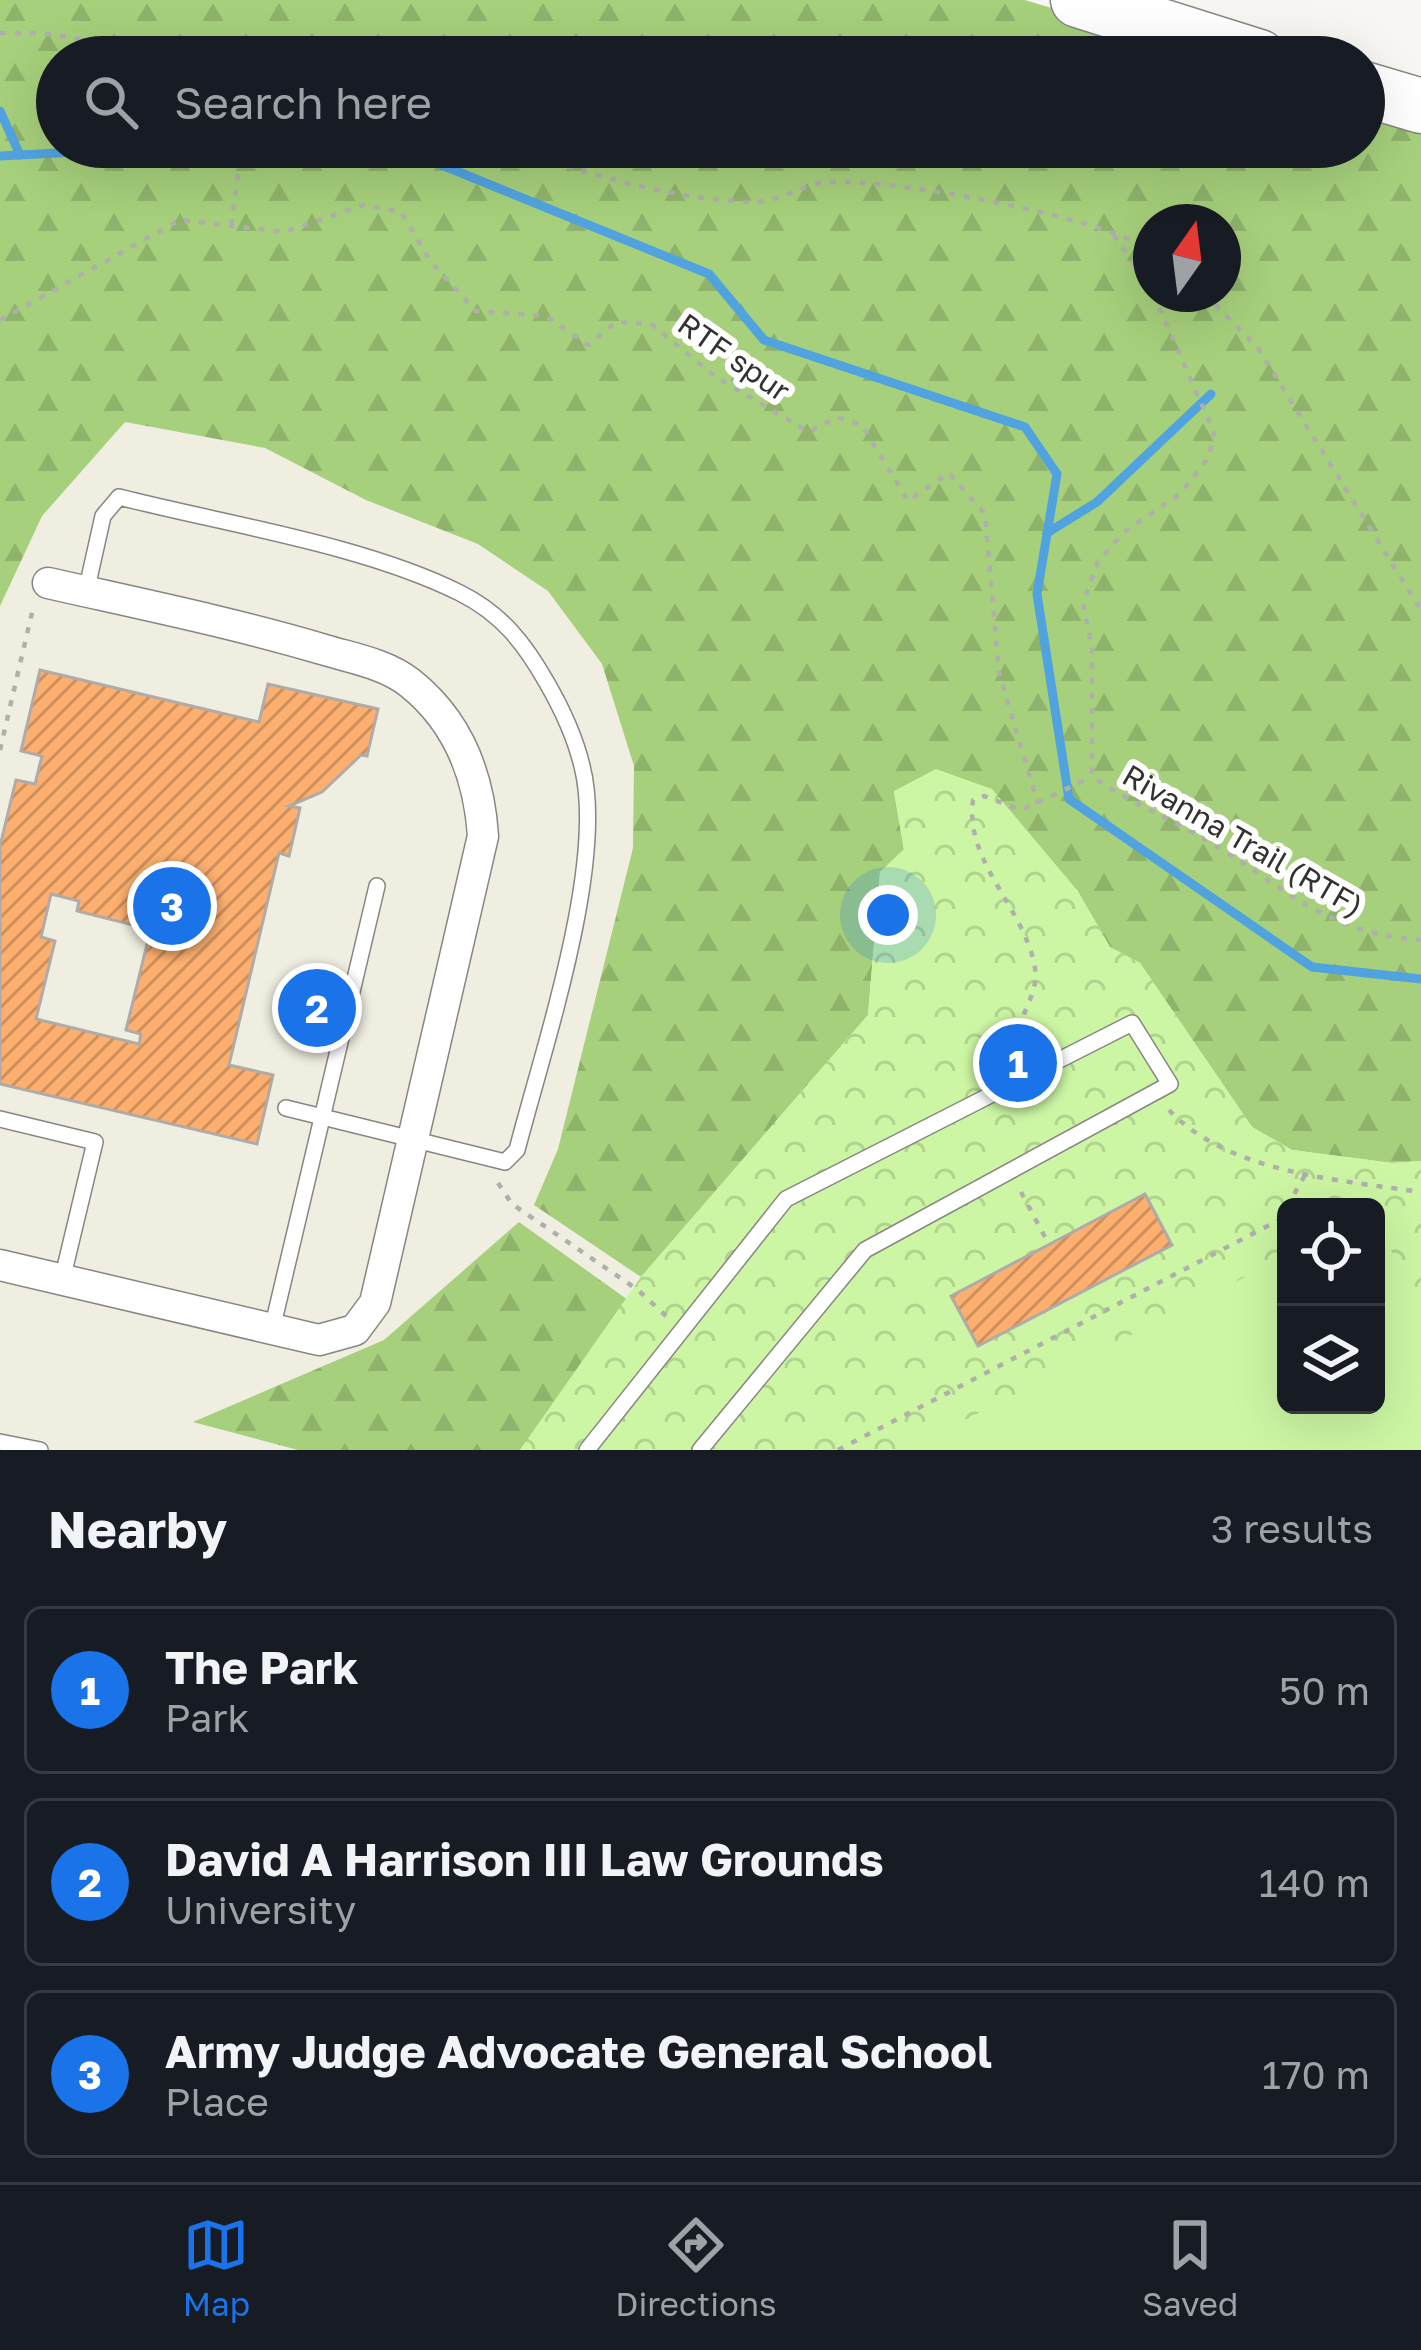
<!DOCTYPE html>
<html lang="en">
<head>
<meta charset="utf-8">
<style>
	body { margin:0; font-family:"Golos Text",sans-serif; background:#20242c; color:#f1f3f6 }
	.controls { position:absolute; right:36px; bottom:36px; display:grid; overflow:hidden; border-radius:18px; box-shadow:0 12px 48px #0002 }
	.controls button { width:108px; height:108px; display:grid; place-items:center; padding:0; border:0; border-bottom:3px solid #363941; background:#171b24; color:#f1f3f6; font:60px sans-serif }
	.compass { position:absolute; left:1133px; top:204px; width:108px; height:108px; border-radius:50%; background:#171b24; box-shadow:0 12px 48px #0002; rotate:14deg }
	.you { position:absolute; left:888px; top:915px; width:42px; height:42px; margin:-30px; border:9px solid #fff; border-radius:50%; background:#1a73e8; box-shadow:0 0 0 18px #1a73e833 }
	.badge { display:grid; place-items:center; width:78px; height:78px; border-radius:50%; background:#1a73e8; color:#fff; font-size:39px; font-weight:700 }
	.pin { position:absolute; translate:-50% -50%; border:6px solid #fff; box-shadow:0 3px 12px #0006 }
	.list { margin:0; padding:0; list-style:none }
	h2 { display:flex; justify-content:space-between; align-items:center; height:156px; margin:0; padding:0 48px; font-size:51px }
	h2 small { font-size:39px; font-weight:400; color:#9ea1a6 }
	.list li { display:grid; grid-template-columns:78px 1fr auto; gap:36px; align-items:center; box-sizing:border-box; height:168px; margin:0 24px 24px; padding:0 24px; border:3px solid #363941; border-radius:18px }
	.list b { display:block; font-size:45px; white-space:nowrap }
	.list p { margin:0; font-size:39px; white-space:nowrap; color:#9ea1a6 }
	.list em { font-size:39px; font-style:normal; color:#9ea1a6 }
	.icon { flex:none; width:66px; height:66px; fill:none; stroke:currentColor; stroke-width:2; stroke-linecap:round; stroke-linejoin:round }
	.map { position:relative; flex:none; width:1421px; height:1450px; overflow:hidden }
	.search { position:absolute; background:#171b24; box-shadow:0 12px 48px #0002; left:36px; right:36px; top:36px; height:132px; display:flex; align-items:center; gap:30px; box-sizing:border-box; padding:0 42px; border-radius:66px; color:#9ea1a6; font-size:45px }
	.sheet { height:732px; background:#171b24 }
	nav { display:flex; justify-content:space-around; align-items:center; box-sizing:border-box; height:168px; border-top:3px solid #363941; background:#171b24; font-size:33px; color:#9ea1a6 }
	nav a { display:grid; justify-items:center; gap:6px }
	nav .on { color:#1a73e8 }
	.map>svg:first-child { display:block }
</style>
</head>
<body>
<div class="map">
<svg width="1421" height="1450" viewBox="0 0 1421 1450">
	<defs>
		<pattern id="forest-firs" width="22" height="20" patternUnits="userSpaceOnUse" patternTransform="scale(3)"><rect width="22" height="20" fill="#a6d07b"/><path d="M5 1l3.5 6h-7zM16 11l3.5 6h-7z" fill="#8fb36b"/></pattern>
		<pattern id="park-crowns" width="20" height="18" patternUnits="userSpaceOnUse" patternTransform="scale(3)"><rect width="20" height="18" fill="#ccf6a3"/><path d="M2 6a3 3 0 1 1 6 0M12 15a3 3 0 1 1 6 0" fill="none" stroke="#b0d38d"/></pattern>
		<pattern id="building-hatch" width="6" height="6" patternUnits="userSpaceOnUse" patternTransform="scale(3)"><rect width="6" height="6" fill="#fcaf6f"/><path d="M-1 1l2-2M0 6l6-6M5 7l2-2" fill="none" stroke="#cd8f5c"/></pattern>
	</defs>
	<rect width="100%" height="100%" fill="#f7f6f2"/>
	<path fill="#f0ede1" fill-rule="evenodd" d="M 0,0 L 57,57 L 57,147 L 1421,151 L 1421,1450 L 0,1450 ZM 1151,222 L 1223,222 L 1223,294 L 1151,294 ZM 1286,1207 L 1376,1207 L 1376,1405 L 1286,1405 Z"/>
	<g fill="url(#forest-firs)" fill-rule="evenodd">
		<path d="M 0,0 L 1025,0 L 1214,57 L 57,57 L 57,147 L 1364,147 L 1364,106 L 1421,125 L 1421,1161 L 1392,1163 L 1292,1150 L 1252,1127 L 1140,963 L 1110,947 L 1077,890 L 894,792 L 904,850 L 880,872 L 868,1015 L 641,1277 L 534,1205 L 558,1149 L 633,848 L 634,766 L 602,664 L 548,591 L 478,544 L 366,500 L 265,448 L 125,422 L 42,516 L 0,606 ZM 1151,222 L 1223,222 L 1223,294 L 1151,294 Z"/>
		<polygon points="519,1222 628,1300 520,1450 298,1450 193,1422 384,1340"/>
	</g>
	<path fill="url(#park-crowns)" fill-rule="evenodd" d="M 936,769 L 992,789 L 1077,890 L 1110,947 L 1140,963 L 1252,1127 L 1292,1150 L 1392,1163 L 1421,1161 L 1421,1450 L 520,1450 L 641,1277 L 868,1015 L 880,872 L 904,849 L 894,791 ZM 1286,1207 L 1376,1207 L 1376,1405 L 1286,1405 Z"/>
	<polygon fill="#ccf6a3" points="1376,1221 1421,1309 1421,1450 906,1450 1286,1256 1286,1405 1376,1405"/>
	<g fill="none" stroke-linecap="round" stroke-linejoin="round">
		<g stroke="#51a3e0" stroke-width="9">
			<polyline points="0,111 20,155"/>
			<polyline points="348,147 422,157 709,274 764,340 1025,427 1057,474 1037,594 1069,799 1312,967 1421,979"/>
			<polyline points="0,156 171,147"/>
			<polyline points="1047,533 1097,502 1211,394"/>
		</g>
	</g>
	<g fill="url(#building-hatch)" stroke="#aeaba8" stroke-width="3" fill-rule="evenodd">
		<path d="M 40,670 L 259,722 L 268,684 L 378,709 L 367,756 L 361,755 L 322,792 L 289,806 L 300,808 L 289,856 L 279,853 L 229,1065 L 273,1075 L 257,1144 L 0,1084 L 0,846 L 16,780 L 35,784 L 42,756 L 21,751 ZM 51,894 L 79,901 L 77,911 L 137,926 L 140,916 L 168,922 L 163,944 L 148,940 L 126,1030 L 141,1034 L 139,1044 L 36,1019 L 55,941 L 41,937 Z"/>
		<polygon points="1145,1194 1172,1245 978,1346 951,1296"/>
	</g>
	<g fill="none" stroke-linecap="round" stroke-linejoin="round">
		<defs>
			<g id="service">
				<path d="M 86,592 L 103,516 L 119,497 C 225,524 364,545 460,593 C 502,614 525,644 547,683 C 562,709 575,737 582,766 C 607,863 542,1052 517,1150 L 505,1162 L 286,1108"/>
				<polyline points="0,1119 95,1142 62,1280"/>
				<polyline points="272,1329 377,886"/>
				<polyline points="0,1442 40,1450"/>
				<polyline points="587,1450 786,1199 1132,1023 1170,1084 865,1250 700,1450"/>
			</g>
			<path id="minor" d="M 0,1265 L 319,1340 L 355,1330 L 375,1303 L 483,836 C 479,776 459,722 410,683 C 386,664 355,659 325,650 C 234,623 141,604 48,583"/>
			<g id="motorway">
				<polyline points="1078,0 1259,57"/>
				<polyline points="1364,89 1421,106"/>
			</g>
		</defs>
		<use href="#service" stroke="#878682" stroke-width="18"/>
		<use href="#minor" stroke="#878682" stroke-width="33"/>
		<use href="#motorway" stroke="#878682" stroke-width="57"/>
		<g stroke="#b0afac" stroke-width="4.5" stroke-dasharray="6 9" stroke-linecap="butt">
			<polyline points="0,33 41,33 202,57"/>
			<path d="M 510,147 C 587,174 669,199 751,202 C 778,203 804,183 830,182 C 893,179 1102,216 1151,251"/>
			<polyline points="231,225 242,147"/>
			<polyline points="1114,235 1151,289"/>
			<path d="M 1153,294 L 1214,432 L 1209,457 L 1180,494 L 1124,532 L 1098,562 L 1083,603 L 1092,649 L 1092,777 C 1124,798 1157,813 1190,831 C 1276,877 1317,933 1421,940"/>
			<polyline points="1205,294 1258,348 1421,610"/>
			<polyline points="0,320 180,220 284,232 364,205 401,212 431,262 476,311 546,316 588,345 616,322 651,324 716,377 809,432 837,417 862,425 908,501 949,473 985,514 999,673 1038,804"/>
			<polyline points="0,750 34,604"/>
			<path d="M 1023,1058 C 1006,1022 1040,1003 1035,968 C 1025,908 964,862 973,800 L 984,796 L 1021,810 L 1092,777"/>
			<path d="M 1169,1110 C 1228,1173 1340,1180 1421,1192"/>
			<polyline points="498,1183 512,1204 638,1290 666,1316"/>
			<polyline points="1021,1192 1046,1239"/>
			<polyline points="1287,1207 1305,1175"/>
			<polyline points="838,1450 1281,1219 1286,1210"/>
		</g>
		<use href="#service" stroke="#fff" stroke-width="15"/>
		<use href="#minor" stroke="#fff" stroke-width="30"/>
		<use href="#motorway" stroke="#fff" stroke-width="54"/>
	</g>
	<g text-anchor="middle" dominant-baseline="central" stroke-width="12" stroke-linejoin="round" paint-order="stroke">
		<g font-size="30" fill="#333231" stroke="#fff">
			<text transform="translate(734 357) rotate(35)">RTF spur</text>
			<text transform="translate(1243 840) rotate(30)">Rivanna Trail (RTF)</text>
		</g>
	</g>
</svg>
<div class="controls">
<button><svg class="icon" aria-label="locate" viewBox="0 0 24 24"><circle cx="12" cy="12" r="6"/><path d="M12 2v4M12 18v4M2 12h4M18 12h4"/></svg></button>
<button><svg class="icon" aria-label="layers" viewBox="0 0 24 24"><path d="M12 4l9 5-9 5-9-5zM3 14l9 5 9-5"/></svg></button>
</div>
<svg class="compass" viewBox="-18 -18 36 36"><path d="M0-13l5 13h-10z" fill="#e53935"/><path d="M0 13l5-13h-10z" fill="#9ea1a6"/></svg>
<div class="you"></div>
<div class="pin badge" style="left:1018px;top:1063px">1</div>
<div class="pin badge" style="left:317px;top:1008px">2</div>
<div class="pin badge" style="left:172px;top:906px">3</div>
<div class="search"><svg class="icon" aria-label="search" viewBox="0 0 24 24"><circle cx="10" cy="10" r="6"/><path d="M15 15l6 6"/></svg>Search here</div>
</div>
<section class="sheet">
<h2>Nearby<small>3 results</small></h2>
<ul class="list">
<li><span class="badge">1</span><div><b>The Park</b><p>Park</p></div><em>50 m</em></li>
<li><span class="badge">2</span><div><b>David A Harrison III Law Grounds</b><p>University</p></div><em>140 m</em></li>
<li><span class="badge">3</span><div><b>Army Judge Advocate General School</b><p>Place</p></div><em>170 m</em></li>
</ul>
</section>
<nav>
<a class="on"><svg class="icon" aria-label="map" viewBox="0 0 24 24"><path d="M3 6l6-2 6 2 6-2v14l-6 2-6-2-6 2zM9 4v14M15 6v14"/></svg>Map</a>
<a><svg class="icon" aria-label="directions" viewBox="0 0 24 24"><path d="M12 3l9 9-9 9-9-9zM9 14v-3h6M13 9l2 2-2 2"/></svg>Directions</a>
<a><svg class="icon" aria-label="saved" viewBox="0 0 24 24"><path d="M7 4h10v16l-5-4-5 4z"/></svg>Saved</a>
</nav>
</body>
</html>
